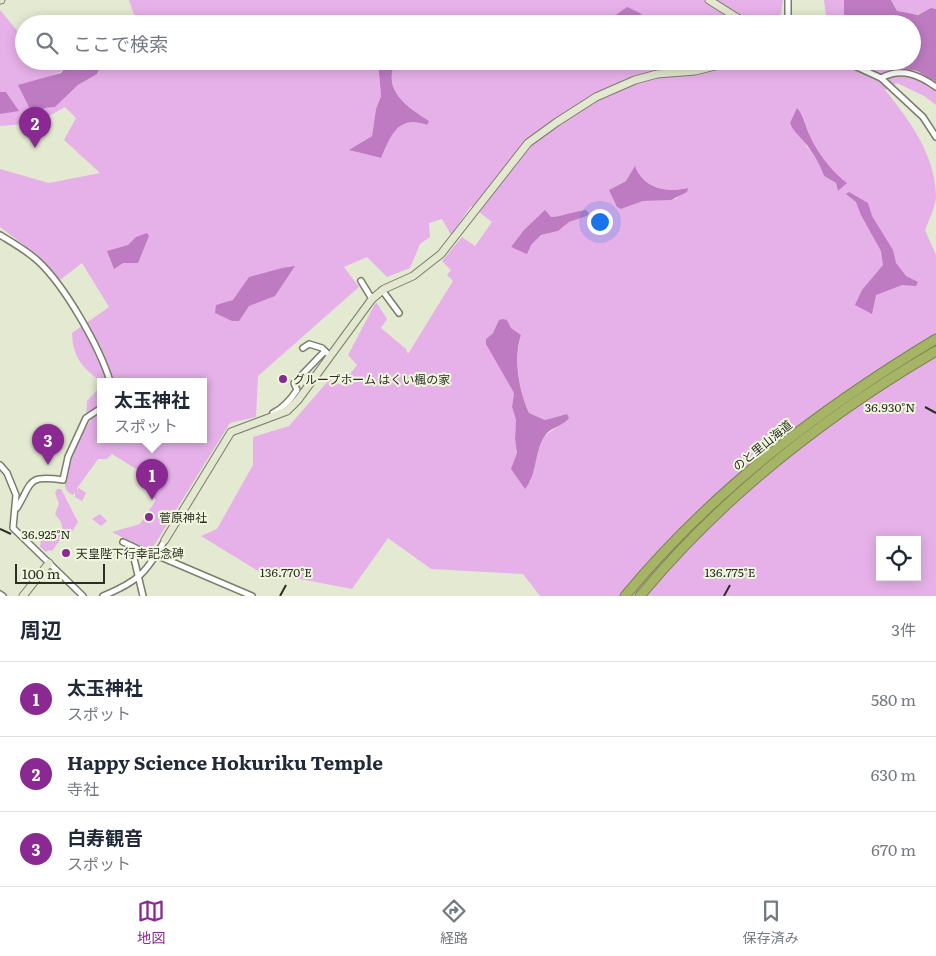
<!DOCTYPE html>
<html lang="ja">
<head>
<meta charset="utf-8">
<style>
	body { margin:0; font-family:Literata,"Noto Sans JP",serif; background:#f6f6f7; color:#1f2937 }
	.controls { position:absolute; right:15px; bottom:15px; display:grid; overflow:hidden; border-radius:0px; box-shadow:0 2px 12px #0003 }
	.controls button { width:45px; height:45px; display:grid; place-items:center; padding:0; border:0; border-bottom:1px solid #e0e1e3; background:#fff; color:#1f2937; font:25px sans-serif }
	.scale { position:absolute; left:15px; bottom:12px; width:90px; box-sizing:border-box; padding-left:5px; border:2px solid #2c2e25; border-top:0; font-size:14px; line-height:18px; white-space:nowrap; color:#2c2e25; -webkit-text-stroke:4px #f1f7de; paint-order:stroke }
	.you { position:absolute; left:599px; top:221px; width:18px; height:18px; margin:-12px; border:4px solid #fff; border-radius:50%; background:#1a73e8; box-shadow:0 0 0 8px #1a73e833 }
	.badge { display:grid; place-items:center; width:32px; height:32px; border-radius:50%; background:#8b2992; color:#fff; font-size:16px; font-weight:700 }
	.pin { position:absolute; translate:-50% -41px; filter:drop-shadow(0 1px 2px #0008) }
	.pin::after { content:''; position:absolute; top:26px; width:18px; height:15px; background:inherit; clip-path:polygon(0 0,100% 0,50% 100%) }
	.popup { position:absolute; left:97px; top:378px; width:110px; height:65px; box-sizing:border-box; display:grid; place-content:center; border-radius:0px; background:#fff; filter:drop-shadow(0 1px 4px #0005); font-size:16px; white-space:nowrap; color:#747a83 }
	.popup b { font-size:19px; color:#1f2937 }
	.popup::after { content:''; position:absolute; left:50%; top:100%; margin-left:-10px; border:10px solid transparent; border-top-color:#fff }
	.list { margin:0; padding:0; list-style:none }
	h2 { display:flex; justify-content:space-between; align-items:center; height:65px; margin:0; padding:0 20px; font-size:21px }
	h2 small { font-size:16px; font-weight:400; color:#747a83 }
	.list li { display:grid; grid-template-columns:32px 1fr auto; gap:15px; align-items:center; box-sizing:border-box; height:75px; padding:0 20px; border-top:1px solid #e0e1e3 }
	.list b { display:block; font-size:19px; white-space:nowrap }
	.list p { margin:0; font-size:16px; white-space:nowrap; color:#747a83 }
	.list em { font-size:16px; font-style:normal; color:#747a83 }
	.icon { flex:none; width:28px; height:28px; fill:none; stroke:currentColor; stroke-width:2; stroke-linecap:round; stroke-linejoin:round }
	.map { position:relative; flex:none; width:936px; height:596px; overflow:hidden }
	.search { position:absolute; background:#fff; box-shadow:0 2px 12px #0003; left:15px; right:15px; top:15px; height:55px; display:flex; align-items:center; gap:12px; box-sizing:border-box; padding:0 18px; border-radius:28px; color:#747a83; font-size:19px }
	.sheet { height:290px; background:#fff }
	nav { display:flex; justify-content:space-around; align-items:center; box-sizing:border-box; height:70px; border-top:1px solid #e0e1e3; background:#fff; font-size:14px; color:#747a83 }
	nav a { display:grid; justify-items:center; gap:2px }
	nav .on { color:#8b2992 }
	.map>svg:first-child { display:block }
</style>
</head>
<body>
<div class="map">
<svg width="936" height="596" viewBox="0 0 936 596">
	<rect width="100%" height="100%" fill="#e4e9d1"/>
	<g fill="#e6b1e9" fill-rule="evenodd">
		<polygon points="129,0 783,0 780,20 777,24 757,24 748,21 743,24 652,24 640,13 613,17 615,24 403,24 399,17 399,24 137,24"/>
		<polygon points="824,0 844,0 844,24 827,24"/>
		<path d="M 891,0 L 936,0 L 936,9 C 929,8 926,13 919,14 C 912,16 904,13 897,11 Z"/>
		<path d="M 0,10 L 24,39 L 24,61 L 42,61 L 45,65 L 47,61 L 71,61 L 65,70 L 43,79 L 45,108 L 55,107 L 78,85 L 97,74 L 103,61 L 378,61 L 381,96 L 376,109 L 372,136 L 350,150 L 380,158 C 390,136 398,115 427,125 C 409,108 381,89 396,61 L 858,61 C 885,72 912,63 936,82 L 936,105 L 924,96 L 897,83 L 885,90 C 909,119 936,156 936,197 C 935,208 929,220 925,230 L 936,255 L 936,596 L 540,596 L 523,574 L 431,569 L 388,538 L 352,589 L 258,571 L 201,536 L 217,529 L 253,465 L 253,437 L 289,426 L 329,380 L 342,385 L 357,365 L 348,355 L 376,302 L 387,319 L 381,328 L 406,349 L 408,354 L 453,281 L 447,275 L 451,270 L 442,261 L 462,237 L 475,246 L 492,222 L 471,206 L 451,235 L 442,219 L 429,223 L 430,237 L 420,244 L 410,268 L 387,277 L 367,257 L 344,267 L 359,287 L 258,376 L 256,417 L 230,423 L 150,552 L 112,532 L 140,524 L 156,500 L 141,483 L 141,472 L 112,454 L 107,459 L 98,459 L 78,487 L 77,490 L 79,488 L 86,493 L 82,501 L 75,497 L 75,492 L 73,495 C 48,487 86,427 94,415 L 86,418 L 87,401 L 101,386 L 101,439 L 203,439 L 203,381 L 101,382 C 82,367 73,358 72,333 L 109,307 L 82,263 L 60,280 L 24,245 L 0,227 L 0,169 L 49,183 L 100,173 L 64,140 L 76,118 L 65,107 L 37,123 L 0,126 L 0,114 L 18,110 L 6,92 L 0,92 ZM 803,115 C 808,139 826,168 846,183 L 838,191 L 836,183 L 824,176 L 820,164 L 806,145 ZM 638,174 C 650,189 669,192 687,188 L 676,199 L 643,201 L 621,209 L 609,190 ZM 582,210 L 587,216 L 569,222 L 558,231 L 541,235 L 531,245 L 511,248 L 551,217 L 565,216 ZM 507,320 L 511,328 L 521,335 C 514,359 519,391 529,413 L 545,420 L 567,414 L 566,421 L 544,436 L 538,448 L 530,483 L 517,453 L 515,439 L 516,420 L 512,407 L 514,393 L 486,339 ZM 880,540 L 917,540 L 917,577 L 880,577 Z"/>
		<polygon points="57,489 61,489 78,522 71,533 63,530 61,522 55,514 59,504 55,493"/>
		<polygon points="100,514 107,521 101,526 92,519"/>
		<polygon points="50,529 63,536 52,551 49,550 46,552 40,547 41,539"/>
	</g>
	<g fill="#be7bc2">
		<polygon points="844,0 891,0 897,11 918,15 931,8 936,9 936,82 917,71 858,61 912,61 912,24 844,24"/>
		<polygon points="627,7 640,13 652,24 615,24 613,17"/>
		<polygon points="71,61 103,61 97,74 78,85 55,107 45,108 34,117 18,85 61,73"/>
		<path d="M 378,61 L 396,61 C 381,90 408,108 429,121 L 427,125 C 398,115 391,135 381,158 L 349,150 L 372,136 L 376,109 L 381,96 Z"/>
		<polygon points="0,92 6,92 19,111 0,114"/>
		<path d="M 797,108 C 804,116 805,126 810,136 C 817,152 833,173 847,183 L 838,191 L 836,183 L 824,176 C 820,164 814,155 807,145 C 801,137 794,133 790,123 Z"/>
		<path d="M 635,166 C 643,188 666,193 688,188 L 687,192 L 671,200 L 643,201 L 621,209 L 617,207 L 609,190 L 626,181 Z"/>
		<polygon points="849,192 868,203 872,216 893,250 896,263 906,276 918,282 916,286 902,285 876,295 872,314 855,305 862,290 883,265 881,251 861,215 856,202 846,194"/>
		<path d="M 545,210 L 551,217 C 565,216 574,211 586,210 L 589,213 L 587,216 L 569,222 L 558,231 L 541,235 L 531,245 L 527,254 L 511,247 L 524,230 Z"/>
		<polygon points="147,233 149,236 138,263 123,263 114,269 107,251 128,245 136,237"/>
		<polygon points="295,266 275,296 249,306 239,321 232,321 215,313 216,305 233,300 249,277 282,268"/>
		<path d="M 503,319 L 507,320 L 511,328 L 521,335 C 513,358 519,391 529,413 L 545,420 L 567,414 L 569,418 C 563,427 549,427 544,437 C 534,453 537,475 525,489 L 511,469 L 517,453 L 515,439 L 516,420 L 512,407 L 514,393 L 486,344 L 486,339 L 493,333 L 499,320 Z"/>
	</g>
	<g fill="none" stroke-linecap="round" stroke-linejoin="round">
		<defs>
			<g id="street">
				<polyline points="788,0 788,24"/>
				<polyline points="844,61 881,78 923,117 936,137"/>
				<path d="M 881,78 C 902,67 919,75 936,87"/>
				<path d="M 0,235 C 13,243 26,250 38,261 C 65,286 99,346 110,381"/>
				<polyline points="361,281 372,299"/>
				<polyline points="382,290 399,313"/>
				<polyline points="303,348 309,344 322,348 327,353"/>
				<path d="M 273,413 C 284,408 291,399 297,390 L 294,383 L 325,351"/>
				<polyline points="0,465 7,473 16,495 13,528 83,596"/>
				<path d="M 17,508 C 33,481 27,475 63,480 L 68,457 L 86,418 L 101,408"/>
				<polyline points="123,542 155,557"/>
				<polyline points="131,546 143,596"/>
				<polyline points="156,555 252,596"/>
				<polyline points="0,594 3,596"/>
				<path d="M 103,596 C 139,581 146,573 165,540"/>
			</g>
			<g id="secondary">
				<polyline points="0,0 1,0"/>
				<polyline points="709,0 747,24"/>
				<polyline points="165,540 231,432 287,411 298,400 372,299 384,289 413,276 441,254 528,143 557,122 596,97 635,80 657,74 695,71 735,61"/>
				<polyline points="23,596 49,563"/>
			</g>
			<g id="highway">
				<path d="M 625,596 C 712,491 820,409 936,339"/>
				<path d="M 640,596 C 722,497 825,416 936,351"/>
			</g>
		</defs>
		<use href="#street" stroke="#797e68" stroke-width="8"/>
		<use href="#secondary" stroke="#797e68" stroke-width="9"/>
		<use href="#highway" stroke="#7b854f" stroke-width="11"/>
		<use href="#street" stroke="#fff" stroke-width="5"/>
		<use href="#secondary" stroke="#e4e8d1" stroke-width="7"/>
		<use href="#highway" stroke="#a5b465" stroke-width="9"/>
	</g>
	<path fill="none" stroke="#2c2e25" stroke-width="2" d="M 925,407 L 936,413M 0,529 L 11,534M 280,596 L 286,585M 724,596 L 730,585"/>
	<g fill="#8b2992" stroke="#f1f7de" stroke-width="2">
		<circle cx="283" cy="379" r="5"/>
		<circle cx="149" cy="517" r="5"/>
		<circle cx="66" cy="553" r="5"/>
	</g>
	<g text-anchor="middle" dominant-baseline="central" stroke-width="4" stroke-linejoin="round" paint-order="stroke">
		<g font-size="12" fill="#2c2e25" stroke="#f1f7de" text-anchor="start">
			<text x="293" y="379">グループホーム はくい楓の家</text>
			<text x="159" y="517">菅原神社</text>
			<text x="76" y="553">天皇陛下行幸記念碑</text>
		</g>
		<g font-size="12" fill="#2c2e25" stroke="#f1f7de">
			<text transform="translate(762 445) rotate(-39)">のと里山海道</text>
		</g>
	</g>
	<g font-size="12" text-anchor="middle" fill="#2c2e25" stroke="#f1f7de" stroke-width="4" stroke-linejoin="round" paint-order="stroke">
		<text x="890" y="412">36.930°N</text>
		<text x="46" y="539">36.925°N</text>
		<text x="286" y="577">136.770°E</text>
		<text x="730" y="577">136.775°E</text>
	</g>
</svg>
<div class="controls">
<button><svg class="icon" aria-label="locate" viewBox="0 0 24 24"><circle cx="12" cy="12" r="6"/><path d="M12 2v4M12 18v4M2 12h4M18 12h4"/></svg></button>
</div>
<div class="scale">100 m</div>
<div class="you"></div>
<div class="pin badge" style="left:152px;top:500px">1</div>
<div class="popup"><b>太玉神社</b>スポット</div>
<div class="pin badge" style="left:35px;top:148px">2</div>
<div class="pin badge" style="left:48px;top:465px">3</div>
<div class="search"><svg class="icon" aria-label="search" viewBox="0 0 24 24"><circle cx="10" cy="10" r="6"/><path d="M15 15l6 6"/></svg>ここで検索</div>
</div>
<section class="sheet">
<h2>周辺<small>3件</small></h2>
<ul class="list">
<li><span class="badge">1</span><div><b>太玉神社</b><p>スポット</p></div><em>580 m</em></li>
<li><span class="badge">2</span><div><b>Happy Science Hokuriku Temple</b><p>寺社</p></div><em>630 m</em></li>
<li><span class="badge">3</span><div><b>白寿観音</b><p>スポット</p></div><em>670 m</em></li>
</ul>
</section>
<nav>
<a class="on"><svg class="icon" aria-label="map" viewBox="0 0 24 24"><path d="M3 6l6-2 6 2 6-2v14l-6 2-6-2-6 2zM9 4v14M15 6v14"/></svg>地図</a>
<a><svg class="icon" aria-label="directions" viewBox="0 0 24 24"><path d="M12 3l9 9-9 9-9-9zM9 14v-3h6M13 9l2 2-2 2"/></svg>経路</a>
<a><svg class="icon" aria-label="saved" viewBox="0 0 24 24"><path d="M7 4h10v16l-5-4-5 4z"/></svg>保存済み</a>
</nav>
</body>
</html>
